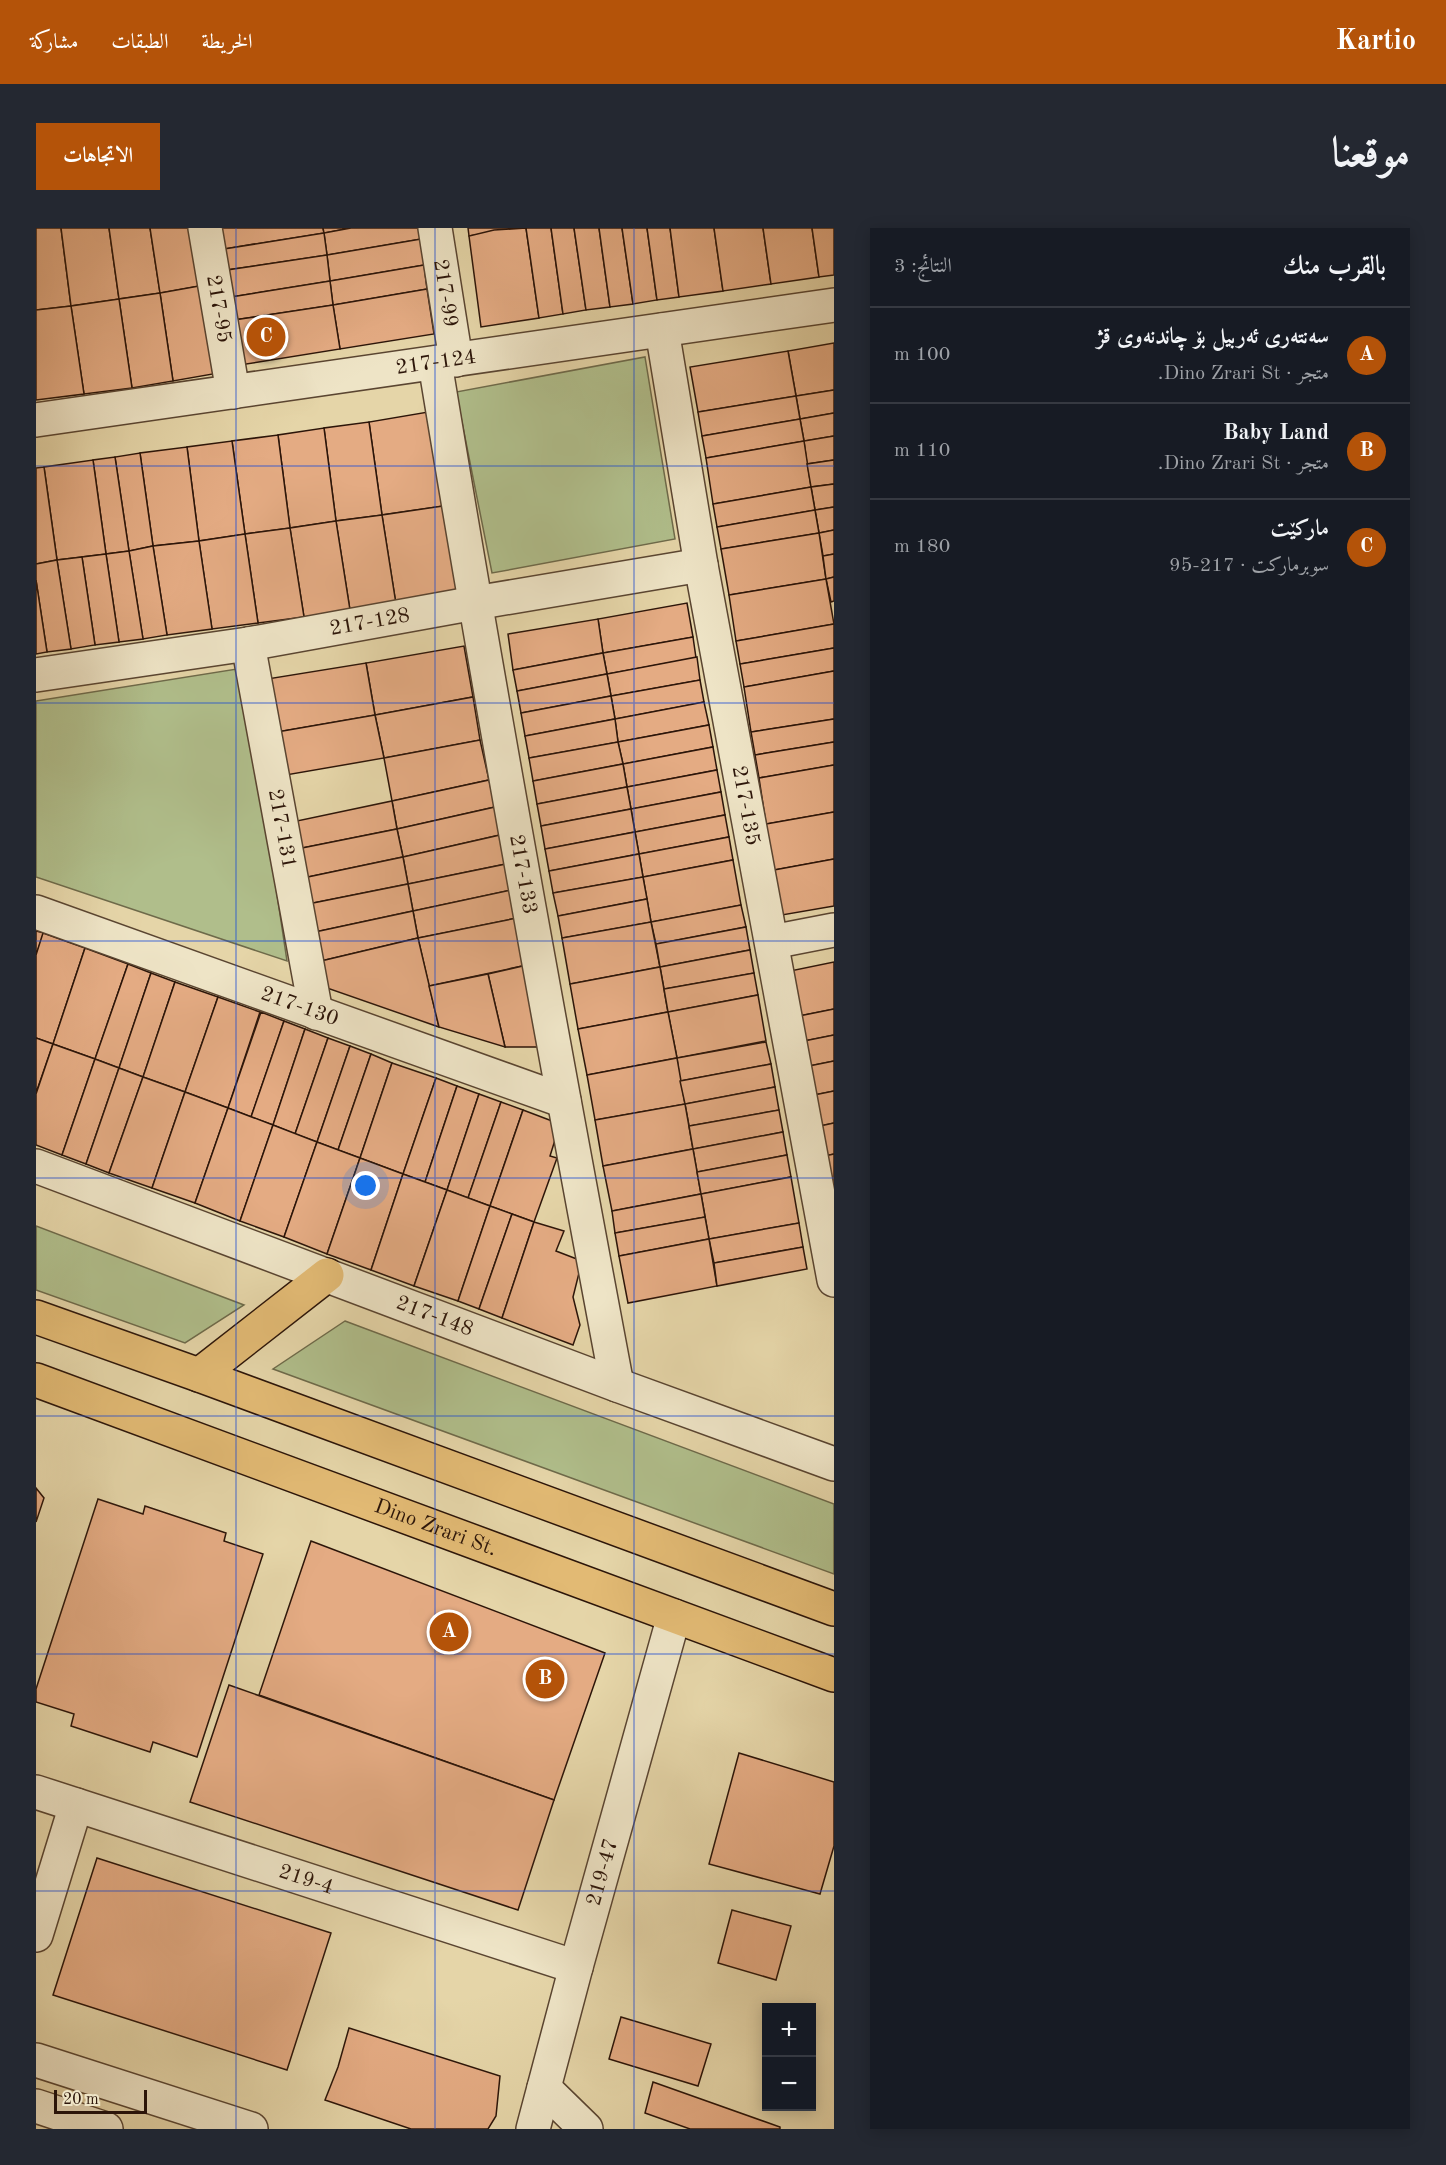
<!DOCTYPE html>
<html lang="ar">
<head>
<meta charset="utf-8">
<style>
	body { margin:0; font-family:"Old Standard TT",Amiri,serif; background:#242831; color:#f1f3f6; direction:rtl }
	.controls { position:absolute; right:18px; bottom:18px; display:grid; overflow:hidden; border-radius:0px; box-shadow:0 3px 15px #0003 }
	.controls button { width:54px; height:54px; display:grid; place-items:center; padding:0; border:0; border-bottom:2px solid #363941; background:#171b24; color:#f1f3f6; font:30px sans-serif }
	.scale { position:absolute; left:18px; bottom:15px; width:93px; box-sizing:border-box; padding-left:6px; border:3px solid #2c1509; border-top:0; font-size:16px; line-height:21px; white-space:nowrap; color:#2c1509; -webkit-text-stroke:4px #eee4c6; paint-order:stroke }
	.you { position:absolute; left:330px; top:958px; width:21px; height:21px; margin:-15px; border:4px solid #fff; border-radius:50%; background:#1a73e8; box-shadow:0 0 0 9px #1a73e833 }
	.badge { display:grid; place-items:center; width:39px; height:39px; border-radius:50%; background:#b45309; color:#fff; font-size:20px; font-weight:700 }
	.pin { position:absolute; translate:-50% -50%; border:3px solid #fff; box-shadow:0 2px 6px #0006 }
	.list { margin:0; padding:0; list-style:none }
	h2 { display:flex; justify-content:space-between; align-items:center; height:78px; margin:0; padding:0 24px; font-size:26px }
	h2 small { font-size:20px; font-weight:400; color:#9ea1a6 }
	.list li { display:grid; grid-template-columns:39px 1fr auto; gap:18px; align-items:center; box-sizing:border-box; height:96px; padding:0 24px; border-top:2px solid #363941 }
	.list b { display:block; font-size:22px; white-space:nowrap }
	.list p { margin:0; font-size:20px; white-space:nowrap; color:#9ea1a6 }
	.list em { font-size:20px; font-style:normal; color:#9ea1a6 }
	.map { position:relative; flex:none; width:798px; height:1901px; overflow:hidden; direction:ltr; border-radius:0px }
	header { display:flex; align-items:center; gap:36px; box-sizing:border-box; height:84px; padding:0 30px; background:#b45309; color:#fff }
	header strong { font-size:28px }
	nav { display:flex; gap:33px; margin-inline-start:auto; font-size:21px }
	.intro { display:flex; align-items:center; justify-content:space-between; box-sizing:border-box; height:144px; padding:0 36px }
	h1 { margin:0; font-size:42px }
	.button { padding:15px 27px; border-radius:0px; background:#b45309; color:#fff; font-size:21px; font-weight:700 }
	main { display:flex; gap:36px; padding:0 36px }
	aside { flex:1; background:#171b24; border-radius:0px; box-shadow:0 3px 15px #0003 }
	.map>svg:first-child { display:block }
</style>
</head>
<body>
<header>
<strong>Kartio</strong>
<nav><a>الخريطة</a><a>الطبقات</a><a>مشاركة</a></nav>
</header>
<div class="intro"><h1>موقعنا</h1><a class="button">الاتجاهات</a></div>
<main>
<aside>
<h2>بالقرب منك<small>النتائج: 3</small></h2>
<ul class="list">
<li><span class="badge">A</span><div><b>سەنتەری ئەربیل بۆ چاندنەوی قژ</b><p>متجر · Dino Zrari St.</p></div><em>100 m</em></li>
<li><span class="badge">B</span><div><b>Baby Land</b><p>متجر · Dino Zrari St.</p></div><em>110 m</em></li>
<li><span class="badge">C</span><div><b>مارکێت</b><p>سوبرماركت · 217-95</p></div><em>180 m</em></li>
</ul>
</aside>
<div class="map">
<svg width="798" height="1901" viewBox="0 0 798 1901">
	<rect width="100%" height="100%" fill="#e5d5a8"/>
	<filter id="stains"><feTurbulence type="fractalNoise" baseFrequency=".00333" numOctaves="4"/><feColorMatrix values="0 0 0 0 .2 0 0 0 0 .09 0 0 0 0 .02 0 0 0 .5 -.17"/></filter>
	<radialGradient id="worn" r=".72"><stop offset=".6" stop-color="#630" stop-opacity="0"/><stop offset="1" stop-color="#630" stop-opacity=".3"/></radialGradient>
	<g fill="#b0be8b" stroke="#6e6a4a" stroke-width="1.5">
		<polygon points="609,129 639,311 456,345 420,164"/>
		<polygon points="207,440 251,733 0,649 0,473"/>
		<polygon points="0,998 208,1077 149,1115 0,1062"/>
		<polygon points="309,1093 798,1276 798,1346 237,1141"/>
	</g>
	<g fill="#e4ab83" stroke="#2c1509" stroke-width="1.5">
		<polygon points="0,0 25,0 35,78 0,82"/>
		<polygon points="25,0 73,0 83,71 35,78"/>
		<polygon points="73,0 114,0 124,65 83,71"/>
		<polygon points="114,0 155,0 163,58 124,65"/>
		<polygon points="185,0 287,0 288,5 188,21"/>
		<polygon points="287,0 315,0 288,5"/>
		<polygon points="315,0 383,0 385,11 291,27 288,5"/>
		<polygon points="432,0 481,0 433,8"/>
		<polygon points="490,0 503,90 445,99 433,8 458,2"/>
		<polygon points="490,0 515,0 527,86 503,90"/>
		<polygon points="515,0 538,0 550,82 527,86"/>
		<polygon points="538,0 563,0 574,79 550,82"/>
		<polygon points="563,0 586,0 597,76 574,79"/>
		<polygon points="586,0 611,0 621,72 597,76"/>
		<polygon points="611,0 634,0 643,69 621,72"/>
		<polygon points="634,0 678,0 687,63 643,69"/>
		<polygon points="678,0 727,0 735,56 687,63"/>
		<polygon points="727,0 776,0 783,49 735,56"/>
		<polygon points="776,0 798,0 798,47 783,49"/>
		<polygon points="288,5 291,27 191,42 188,21"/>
		<polygon points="385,11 388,37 294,53 291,27"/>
		<polygon points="291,27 294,53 195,69 191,42"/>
		<polygon points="388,37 391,61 297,77 294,53"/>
		<polygon points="294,53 297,77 198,92 195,69"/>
		<polygon points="163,58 177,146 137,153 124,65"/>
		<polygon points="391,61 398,106 304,121 297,77"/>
		<polygon points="124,65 137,153 96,160 83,71"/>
		<polygon points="83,71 96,160 48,166 35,78"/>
		<polygon points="297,77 304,121 204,137 198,92"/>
		<polygon points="35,78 48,166 0,172 0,82"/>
		<polygon points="798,115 798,162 760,168 752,123"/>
		<polygon points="752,123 760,168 662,184 654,139"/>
		<polygon points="798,162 798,185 764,191 760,168"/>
		<polygon points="760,168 764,191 666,208 662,184"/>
		<polygon points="392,184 407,278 346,287 333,194"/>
		<polygon points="798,185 798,208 768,213 764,191"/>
		<polygon points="764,191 768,213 670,230 666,208"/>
		<polygon points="333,194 346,287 300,293 288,200"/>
		<polygon points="288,200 300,293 254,300 242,207"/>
		<polygon points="242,207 254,300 209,306 196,213"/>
		<polygon points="798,208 798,232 771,236 768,213"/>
		<polygon points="196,213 209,306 163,313 151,219"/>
		<polygon points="768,213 775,259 677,276 670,230"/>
		<polygon points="151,219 163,313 117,318 104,225"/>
		<polygon points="104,225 117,318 93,323 79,229"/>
		<polygon points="79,229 93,323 70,326 57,232"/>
		<polygon points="57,232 70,326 21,332 8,239"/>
		<polygon points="798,232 798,256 775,259 771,236"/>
		<polygon points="8,239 21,332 0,336 0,240"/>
		<polygon points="798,256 798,279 779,282 775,259"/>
		<polygon points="775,259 779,282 681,299 677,276"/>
		<polygon points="407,278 421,366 360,376 346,287"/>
		<polygon points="798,279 798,302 783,305 779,282"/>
		<polygon points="779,282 783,305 685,321 681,299"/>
		<polygon points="346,287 360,376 314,382 300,293"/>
		<polygon points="300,293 314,382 268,389 254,300"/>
		<polygon points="254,300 268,389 222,395 209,306"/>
		<polygon points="798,302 798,326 787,328 783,305"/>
		<polygon points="783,305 790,351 693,367 685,321"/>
		<polygon points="209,306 222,395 176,401 163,313"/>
		<polygon points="163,313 176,401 131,407 117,318"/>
		<polygon points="117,318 131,407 107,411 93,323"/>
		<polygon points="93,323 107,411 83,414 70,326"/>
		<polygon points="70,326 83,414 59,417 46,329"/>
		<polygon points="798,326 798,349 790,351 787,328"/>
		<polygon points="46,329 59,417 35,421 21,332"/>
		<polygon points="21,332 35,421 11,424 0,352 0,336"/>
		<polygon points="798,349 798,373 795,374 790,351"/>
		<polygon points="790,351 798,396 700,413 693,367"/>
		<polygon points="0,352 11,424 0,426"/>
		<polygon points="651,375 657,409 567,425 562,391"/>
		<polygon points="562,391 567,425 477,442 472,406"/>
		<polygon points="798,396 798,420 704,436 700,413"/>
		<polygon points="657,409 660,430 571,446 567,425"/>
		<polygon points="428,418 437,469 339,487 330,435"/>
		<polygon points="798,420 798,443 708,459 704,436"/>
		<polygon points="567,425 571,446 481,463 477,442"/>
		<polygon points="661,429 664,452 575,468 571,446"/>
		<polygon points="330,435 339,487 241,504 231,451"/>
		<polygon points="798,443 798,491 715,504 708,459"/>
		<polygon points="571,446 575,468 485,485 481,463"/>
		<polygon points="664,452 668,474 579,491 575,468"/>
		<polygon points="575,468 579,491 489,508 485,485"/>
		<polygon points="437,469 444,512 348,530 339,487"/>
		<polygon points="668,474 673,497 582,514 579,491"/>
		<polygon points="339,487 348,530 250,547 241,504"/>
		<polygon points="579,491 582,514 493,530 489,508"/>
		<polygon points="798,491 798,514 719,527 715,504"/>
		<polygon points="673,497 677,519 587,536 582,514"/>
		<polygon points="444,512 453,552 356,573 348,530"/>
		<polygon points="582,514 587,536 497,553 493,530"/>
		<polygon points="798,514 798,537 723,550 719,527"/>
		<polygon points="677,519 681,542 591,559 587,536"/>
		<polygon points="587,536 591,559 501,576 497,553"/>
		<polygon points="798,537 798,584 730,596 723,550"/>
		<polygon points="681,542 685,564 595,581 591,559"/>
		<polygon points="453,552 459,579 361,601 356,573"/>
		<polygon points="591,559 595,581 505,598 501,576"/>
		<polygon points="685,564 689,587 599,604 595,581"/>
		<polygon points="356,573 361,601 261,621 256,594"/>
		<polygon points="459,579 464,607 367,629 361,601"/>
		<polygon points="595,581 599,604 509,621 505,598"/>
		<polygon points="798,584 798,631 738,642 730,596"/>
		<polygon points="689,587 693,609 603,626 599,604"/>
		<polygon points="361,601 367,629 267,650 261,621"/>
		<polygon points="599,604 603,626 513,643 509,621"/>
		<polygon points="464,607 470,636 372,656 367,629"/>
		<polygon points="693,609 697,632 607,649 603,626"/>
		<polygon points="603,626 607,649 517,665 513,643"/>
		<polygon points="367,629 372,656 272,676 267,650"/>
		<polygon points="798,631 798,678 746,687 738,642"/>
		<polygon points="697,632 705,677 615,694 607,649"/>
		<polygon points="470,636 475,662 377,683 372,656"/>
		<polygon points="607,649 611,671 522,688 517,665"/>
		<polygon points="372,656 377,683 279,704 272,676"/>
		<polygon points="475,662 481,690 382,710 377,683"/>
		<polygon points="611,671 615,694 526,710 522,688"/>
		<polygon points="705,677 710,699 620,716 615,694"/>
		<polygon points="377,683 382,710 285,733 279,704"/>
		<polygon points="481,690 491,737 393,758 382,710"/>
		<polygon points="615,694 624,739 534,756 526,710"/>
		<polygon points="710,699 714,722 624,739 620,716"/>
		<polygon points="0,703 8,705 0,727"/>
		<polygon points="7,705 49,720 17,816 0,810 0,727"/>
		<polygon points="382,710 403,799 291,760 285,733"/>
		<polygon points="49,720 92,736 59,831 17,816"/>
		<polygon points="714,722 718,745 628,761 624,739"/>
		<polygon points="798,734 798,781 763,788 754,743"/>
		<polygon points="92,736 115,745 83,840 59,831"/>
		<polygon points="491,737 507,819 469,819 452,746"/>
		<polygon points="624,739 632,784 542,801 534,756"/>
		<polygon points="115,745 139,754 107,849 83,840"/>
		<polygon points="718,745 722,767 632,784 628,761"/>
		<polygon points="452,746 469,819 403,799 393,758"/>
		<polygon points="139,754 182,769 149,864 107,849"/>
		<polygon points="722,767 730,813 641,830 632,784"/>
		<polygon points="182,769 224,784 192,880 149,864"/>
		<polygon points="798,781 798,807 768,813 763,788"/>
		<polygon points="225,784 248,793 215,889 192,880"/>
		<polygon points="632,784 641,830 551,847 542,801"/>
		<polygon points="248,793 269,801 237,897 215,889"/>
		<polygon points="269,801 292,810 259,906 237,897"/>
		<polygon points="798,807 798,833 773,838 768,813"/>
		<polygon points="0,810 17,816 0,865"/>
		<polygon points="292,810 314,818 281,914 259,906"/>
		<polygon points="730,814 735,836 644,853 641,830"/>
		<polygon points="17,816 59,831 26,927 0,917 0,866"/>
		<polygon points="314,818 335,826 302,922 281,914"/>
		<polygon points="335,826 356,835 324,930 302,922"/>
		<polygon points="641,830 649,876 559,892 551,847"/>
		<polygon points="59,831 83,840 50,936 26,927"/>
		<polygon points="798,833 798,863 778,867 773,838"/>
		<polygon points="356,835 400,850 367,946 324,930"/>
		<polygon points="735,836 739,859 649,876 644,853"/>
		<polygon points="83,840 107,849 73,945 50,936"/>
		<polygon points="107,849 149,864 116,960 73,945"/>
		<polygon points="400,850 421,858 389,954 367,946"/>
		<polygon points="421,858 443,866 411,962 389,954"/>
		<polygon points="739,859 743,882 653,898 649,876"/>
		<polygon points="798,863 798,895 784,898 778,867"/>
		<polygon points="149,864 192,880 159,975 116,960"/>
		<polygon points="443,866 465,874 432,970 411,962"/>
		<polygon points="465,874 487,882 454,978 432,970"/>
		<polygon points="649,876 657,921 567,938 559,892"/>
		<polygon points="192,880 237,897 204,993 159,975"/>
		<polygon points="487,882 524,896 514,928 521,930 498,994 454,978"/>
		<polygon points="743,882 747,904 657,921 653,898"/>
		<polygon points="798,895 798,926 789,928 784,898"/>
		<polygon points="237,897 281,914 248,1009 204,993"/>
		<polygon points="747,904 751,927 661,944 657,921"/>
		<polygon points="281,914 324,930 291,1026 248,1009"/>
		<polygon points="657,921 665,966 576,983 567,938"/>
		<polygon points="798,926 798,965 789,928"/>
		<polygon points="751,927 755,949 665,966 661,944"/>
		<polygon points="324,930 367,946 335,1042 291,1026"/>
		<polygon points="367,946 411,962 378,1058 335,1042"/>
		<polygon points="755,949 763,995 673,1011 665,966"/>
		<polygon points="411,962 454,978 422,1073 378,1058"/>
		<polygon points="665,966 669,989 579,1005 576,983"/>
		<polygon points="454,978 476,986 443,1081 422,1073"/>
		<polygon points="476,986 498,994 466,1090 443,1081"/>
		<polygon points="669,989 673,1011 583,1028 579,1005"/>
		<polygon points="498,994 528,1003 520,1023 546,1033 537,1069 544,1097 537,1117 466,1090"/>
		<polygon points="763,995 767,1019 678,1035 673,1011"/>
		<polygon points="673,1011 681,1058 592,1075 583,1028"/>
		<polygon points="767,1019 771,1041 681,1058 678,1035"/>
		<polygon points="0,1260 8,1270 0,1294"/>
		<polygon points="62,1271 107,1286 109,1278 190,1305 188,1313 227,1326 161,1529 117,1514 114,1524 35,1498 38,1486 0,1474 0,1461"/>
		<polygon points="275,1313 569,1425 518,1572 223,1467"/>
		<polygon points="193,1457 518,1572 482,1682 154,1574"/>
		<polygon points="703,1525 798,1554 798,1618 784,1666 673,1636"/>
		<polygon points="61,1630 295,1705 251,1842 17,1767"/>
		<polygon points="696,1682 755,1698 740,1752 682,1735"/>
		<polygon points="585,1789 675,1816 662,1858 573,1831"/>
		<polygon points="313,1800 464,1848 460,1888 452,1901 375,1901 289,1872 302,1839"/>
		<polygon points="617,1854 744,1899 744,1901 654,1901 609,1885"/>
	</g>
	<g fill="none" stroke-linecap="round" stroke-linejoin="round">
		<defs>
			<g id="minor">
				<path id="s1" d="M 169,0 L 197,164"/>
				<path id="s2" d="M 399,0 L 420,132"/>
				<path id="s3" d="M 626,102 L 665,337 L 798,1052"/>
				<path id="s4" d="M 399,135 C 455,476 517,817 581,1157"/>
				<path id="s5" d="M 0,192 L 798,77"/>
				<path id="s6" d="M 212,416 L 280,785"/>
				<path id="s7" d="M 0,447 L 212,416 L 439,375 L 665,337"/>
				<path id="s8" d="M 0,684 L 528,873"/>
				<polyline points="736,714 798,702"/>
				<path id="s9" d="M 0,938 L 581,1157 L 798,1236"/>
				<path id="s10" d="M 0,1564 L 540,1739"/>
				<polyline points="0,1707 40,1577"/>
				<polyline points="0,1832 215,1901"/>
				<polyline points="508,1860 550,1901"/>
				<polyline points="0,1878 70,1901"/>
				<path id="s11" d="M 497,1901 L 540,1739 L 638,1388"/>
			</g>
			<g id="major">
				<polyline points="0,1089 163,1147 798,1381"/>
				<polyline points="163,1147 291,1047"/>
				<path id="s12" d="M 0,1152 L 798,1447"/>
			</g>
		</defs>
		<use href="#minor" stroke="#5a4531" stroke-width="36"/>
		<use href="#major" stroke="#2c1509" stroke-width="36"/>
		<use href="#minor" stroke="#eee4c6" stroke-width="33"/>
		<use href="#major" stroke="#e2ba74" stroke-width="33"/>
	</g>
	<path fill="none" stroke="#1d4ed8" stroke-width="1.5" stroke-opacity="0.55" d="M 200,0 L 200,1901M 399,0 L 399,1901M 598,0 L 598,1901M 0,238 L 798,238M 0,475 L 798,475M 0,713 L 798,713M 0,950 L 798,950M 0,1188 L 798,1188M 0,1426 L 798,1426M 0,1663 L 798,1663"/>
	<g text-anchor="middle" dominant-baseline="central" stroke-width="6" stroke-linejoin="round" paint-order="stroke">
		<g font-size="21" fill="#2c1509" stroke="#eee4c6">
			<text stroke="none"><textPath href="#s2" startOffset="66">217-99</textPath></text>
			<text stroke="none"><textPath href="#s1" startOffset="82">217-95</textPath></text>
			<text stroke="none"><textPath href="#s5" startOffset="404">217-124</textPath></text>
			<text stroke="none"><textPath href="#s7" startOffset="338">217-128</textPath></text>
			<text stroke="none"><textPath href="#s3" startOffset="483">217-135</textPath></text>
			<text stroke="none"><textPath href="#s6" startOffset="188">217-131</textPath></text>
			<text stroke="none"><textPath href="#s4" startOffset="519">217-133</textPath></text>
			<text stroke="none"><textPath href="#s8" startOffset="280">217-130</textPath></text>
			<text stroke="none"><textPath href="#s9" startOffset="426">217-148</textPath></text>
			<text stroke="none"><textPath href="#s12" startOffset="426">Dino Zrari St.</textPath></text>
			<text stroke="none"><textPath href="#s11" startOffset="266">219-47</textPath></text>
			<text stroke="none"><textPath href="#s10" startOffset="284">219-4</textPath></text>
		</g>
	</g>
	<rect width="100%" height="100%" filter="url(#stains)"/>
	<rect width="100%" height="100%" fill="url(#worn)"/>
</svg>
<div class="controls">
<button>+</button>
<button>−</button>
</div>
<div class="scale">20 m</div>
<div class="you"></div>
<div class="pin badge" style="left:413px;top:1404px">A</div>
<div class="pin badge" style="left:509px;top:1451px">B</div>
<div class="pin badge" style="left:230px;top:109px">C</div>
</div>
</main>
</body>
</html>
